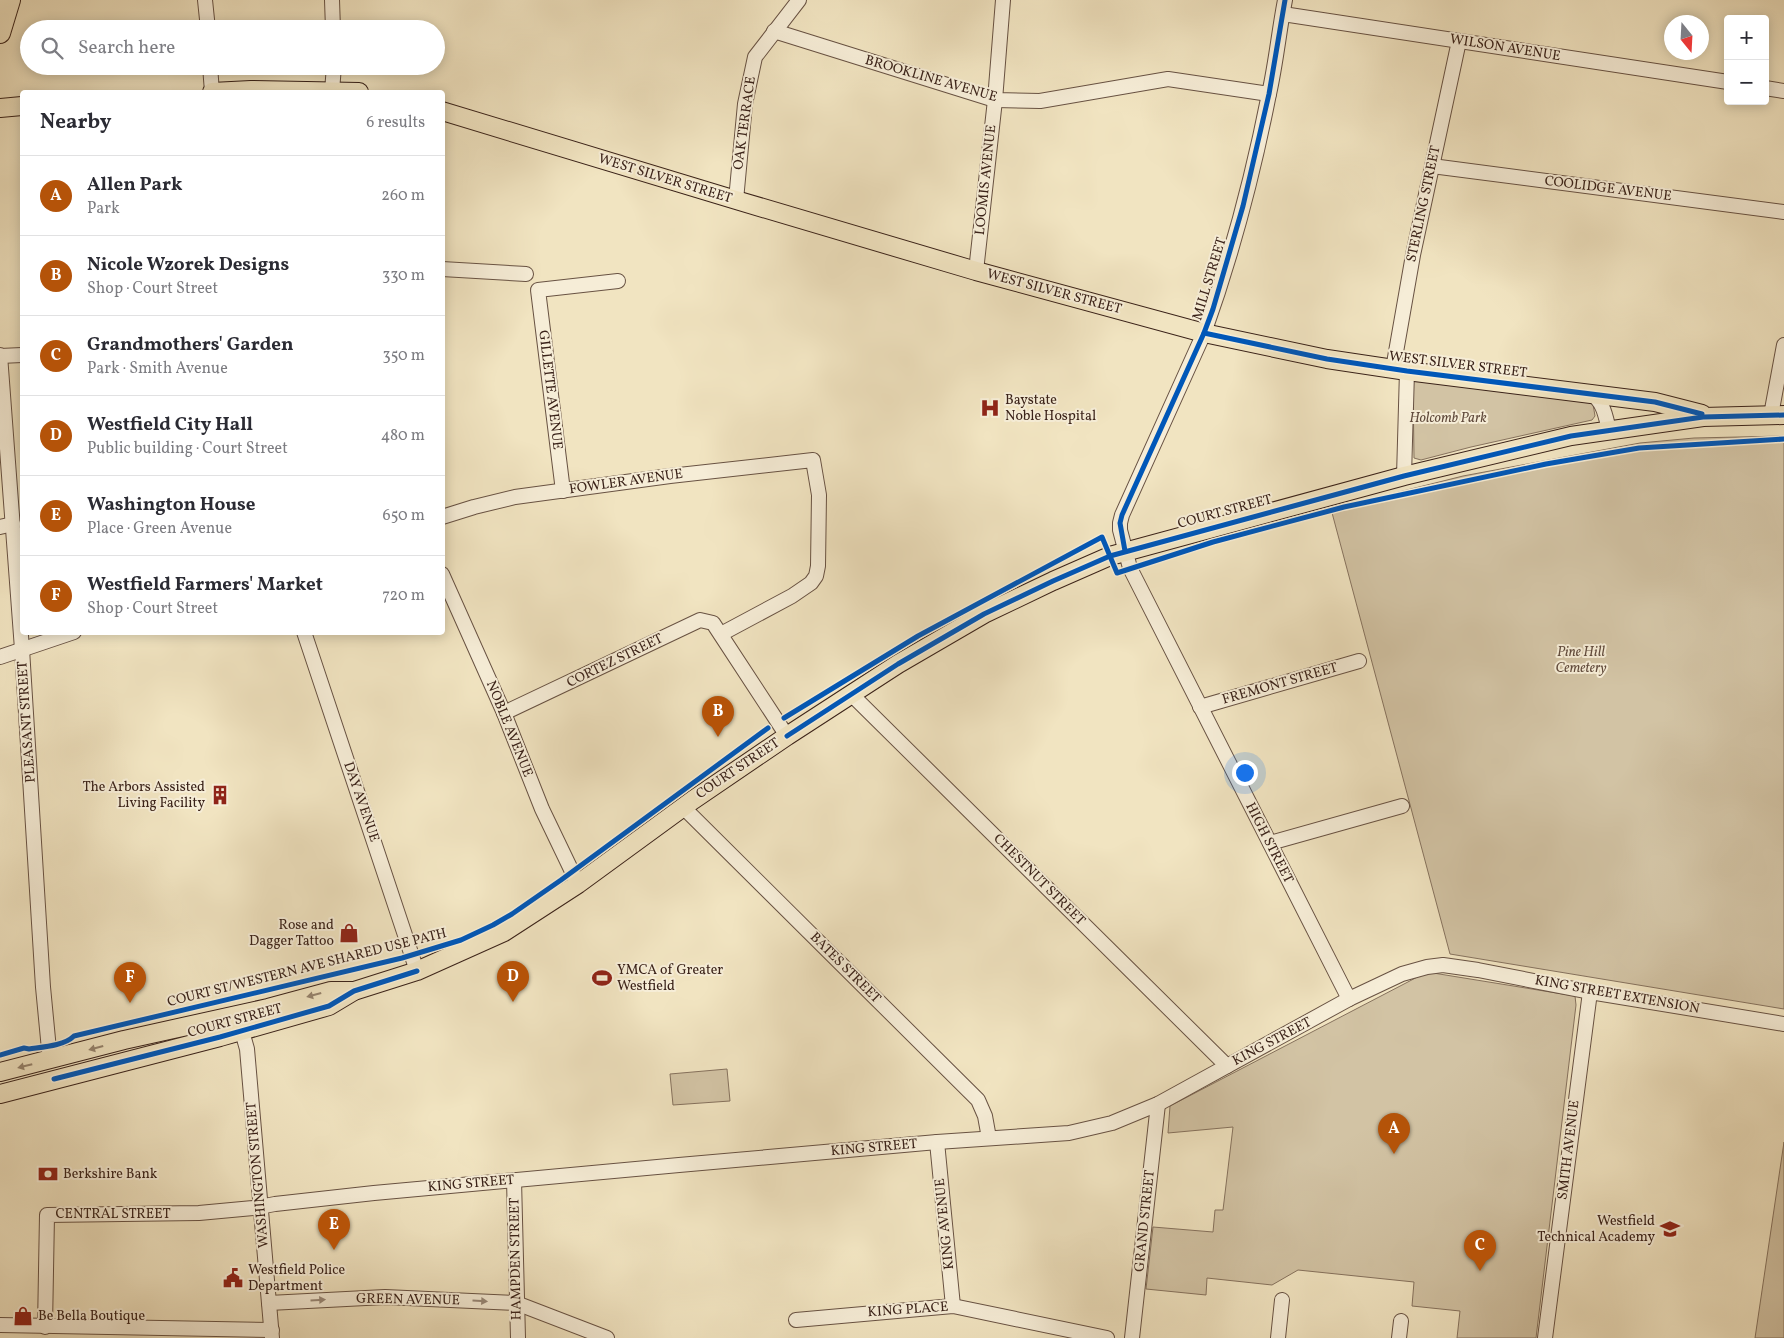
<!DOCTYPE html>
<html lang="en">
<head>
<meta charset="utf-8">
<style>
	body { margin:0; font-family:Vollkorn,serif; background:#f2f2f3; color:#2b2b33 }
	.controls { position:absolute; right:15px; top:15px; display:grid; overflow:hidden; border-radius:5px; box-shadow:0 2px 12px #0003 }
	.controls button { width:45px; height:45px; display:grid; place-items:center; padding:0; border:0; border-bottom:1px solid #e1e1e2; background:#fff; color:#2b2b33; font:25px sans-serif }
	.compass { position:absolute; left:1664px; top:15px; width:45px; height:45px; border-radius:50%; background:#fff; box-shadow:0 2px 12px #0003; rotate:162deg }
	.you { position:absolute; left:1244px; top:772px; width:18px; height:18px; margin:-12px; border:4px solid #fff; border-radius:50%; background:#1a73e8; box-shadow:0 0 0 8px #1a73e833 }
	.badge { display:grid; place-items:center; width:32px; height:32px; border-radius:50%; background:#b45309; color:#fff; font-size:16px; font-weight:700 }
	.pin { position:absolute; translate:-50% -41px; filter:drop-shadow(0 1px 2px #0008) }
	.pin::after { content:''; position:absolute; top:26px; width:18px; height:15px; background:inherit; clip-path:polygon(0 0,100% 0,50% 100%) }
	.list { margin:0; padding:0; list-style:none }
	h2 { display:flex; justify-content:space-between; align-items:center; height:65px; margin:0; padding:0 20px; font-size:21px }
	h2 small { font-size:16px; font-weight:400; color:#7c7c81 }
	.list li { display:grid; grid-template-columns:32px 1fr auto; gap:15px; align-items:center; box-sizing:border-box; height:80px; padding:0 20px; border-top:1px solid #e1e1e2 }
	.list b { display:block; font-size:19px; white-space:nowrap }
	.list p { margin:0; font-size:16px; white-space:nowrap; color:#7c7c81 }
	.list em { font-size:16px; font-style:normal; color:#7c7c81 }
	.icon { flex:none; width:28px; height:28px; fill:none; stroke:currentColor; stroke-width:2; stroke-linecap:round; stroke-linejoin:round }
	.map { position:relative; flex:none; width:1784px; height:1338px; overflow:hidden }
	.search { position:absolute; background:#fff; box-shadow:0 2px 12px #0003; left:20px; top:20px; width:425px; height:55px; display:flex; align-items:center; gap:12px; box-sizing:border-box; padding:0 18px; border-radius:28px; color:#7c7c81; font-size:19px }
	.panel { position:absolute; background:#fff; box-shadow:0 2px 12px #0003; left:20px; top:90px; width:425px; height:545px; border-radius:5px }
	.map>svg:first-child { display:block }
</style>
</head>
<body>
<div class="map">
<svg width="1784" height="1338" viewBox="0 0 1784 1338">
	<rect width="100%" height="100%" fill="#f1e4c1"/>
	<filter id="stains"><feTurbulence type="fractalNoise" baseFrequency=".004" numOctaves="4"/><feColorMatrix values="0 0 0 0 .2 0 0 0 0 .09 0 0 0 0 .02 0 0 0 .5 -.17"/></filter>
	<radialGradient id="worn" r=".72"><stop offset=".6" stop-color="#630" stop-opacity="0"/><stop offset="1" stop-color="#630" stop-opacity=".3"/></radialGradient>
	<g fill="#d2c3a4" stroke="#86725e">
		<polygon points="1417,379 1582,400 1593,404 1595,416 1592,420 1471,447 1421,460 1414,458 1413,382"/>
		<polygon points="1784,436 1784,1009 1450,954 1331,509 1463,476 1640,443 1694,438"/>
		<polygon points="1427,972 1575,996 1576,1005 1536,1338 1457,1338 1460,1311 1412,1306 1414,1282 1298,1270 1272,1285 1207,1278 1206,1295 1146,1289 1153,1227 1213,1232 1215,1210 1223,1210 1233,1127 1168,1133 1170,1106"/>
		<polygon points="727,1069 730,1101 673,1105 670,1074"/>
		<polygon points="1784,1142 1784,1338 1755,1338"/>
	</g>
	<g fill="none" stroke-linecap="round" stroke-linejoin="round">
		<defs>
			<g id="minor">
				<polyline points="205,0 208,29"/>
				<polyline points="332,0 333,29"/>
				<path d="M 1285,0 C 1279,31 1276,63 1269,94 C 1253,175 1232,255 1204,333 L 1122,515 L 1120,523 L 1120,530 L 1130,568 L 1349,999"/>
				<polyline points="1283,14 1728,82"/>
				<polyline points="774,31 995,100 1040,101 1168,79 1269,94"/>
				<polyline points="210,66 212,92"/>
				<polyline points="1765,88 1784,91"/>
				<polyline points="332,91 334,66"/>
				<polyline points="1432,166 1784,212"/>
				<polyline points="736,200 745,104 755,57 799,0"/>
				<polyline points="442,269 526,274"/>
				<polyline points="976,271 995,100 1003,0"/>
				<polyline points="0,355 22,649 43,987 50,1060"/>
				<polyline points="0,356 22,355"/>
				<polyline points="1393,369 1413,255 1459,41"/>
				<path d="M 1590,392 C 1604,403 1605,414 1609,430"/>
				<polyline points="1771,415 1784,345"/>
				<polyline points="1404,476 1407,371"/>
				<polyline points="563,491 538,290 618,281"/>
				<polyline points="442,517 474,507 515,497 670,476 813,460 819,495 818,566 816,576 811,583 792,596 721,634"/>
				<polyline points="0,527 13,524"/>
				<polyline points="442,574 504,713 542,809 578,884"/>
				<polyline points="304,632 417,971"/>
				<polyline points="0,657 74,632"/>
				<polyline points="851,694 1227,1066"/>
				<polyline points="1200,707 1359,661"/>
				<polyline points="504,713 700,620 713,623 787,736"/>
				<polyline points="683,807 978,1100 985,1116 989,1138"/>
				<polyline points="1270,843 1402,806"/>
				<polyline points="239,1021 247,1049 272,1338"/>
				<polyline points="937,1142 953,1306"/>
				<polyline points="514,1180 518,1338"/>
				<polyline points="269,1303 385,1297 516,1303 607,1338"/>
				<polyline points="796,1320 953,1306 1107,1338"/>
				<polyline points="0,1325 272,1330"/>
				<polyline points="45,1327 47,1215 199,1213 253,1208 275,1204 374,1193 679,1165 937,1142 1069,1133 1112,1123 1158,1104 1349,999 1402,974 1427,967 1443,965 1478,970 1590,992 1784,1024"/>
				<polyline points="1132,1338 1158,1104"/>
				<polyline points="1278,1338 1282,1300"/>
				<polyline points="1399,1338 1401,1321"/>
				<polyline points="1545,1338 1590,992"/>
			</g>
			<g id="major">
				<polyline points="212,92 251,90 359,92"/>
				<polyline points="0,108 22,106"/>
				<polyline points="442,111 736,200 976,271 1204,333 1327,359 1407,371 1655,402 1702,414"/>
				<polyline points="0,1072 124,1040 268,1008 331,991 354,991"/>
				<polyline points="0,1094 220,1037 329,1006 354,991 417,971 504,932 578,884 693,800 787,736 898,664 984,614 1053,581 1110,556 1404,476 1571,436 1703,417 1784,415"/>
			</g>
			<polyline id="highway" points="0,33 10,0"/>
		</defs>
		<use href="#minor" stroke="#685243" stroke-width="16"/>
		<use href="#major" stroke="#3a2219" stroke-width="20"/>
		<use href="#highway" stroke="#3a2219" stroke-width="22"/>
		<use href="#minor" stroke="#f6edd7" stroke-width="14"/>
		<use href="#major" stroke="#f1e4c1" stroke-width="18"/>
		<use href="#highway" stroke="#f1e4c1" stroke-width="20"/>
		<defs>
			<g id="cycleway">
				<polyline points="1204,333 1327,359 1407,371 1655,402 1702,414"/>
				<polyline points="1125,551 1120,523 1122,515 1204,333 1213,309 1243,206 1269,94 1285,0"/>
				<polyline points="784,718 918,636 1102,537 1117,573 1213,542 1344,507 1546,464 1639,448 1784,439"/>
				<polyline points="787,736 898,664 984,614 1053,581 1110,556 1404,476 1571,436 1703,417 1784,415"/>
				<path d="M 0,1055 L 24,1048 L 29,1049 C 42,1047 64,1046 74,1036 L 402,958 L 461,940 L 493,925 L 512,914 L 561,880 L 768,728"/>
				<polyline points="54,1079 220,1037 329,1006 354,991 417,971"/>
			</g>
		</defs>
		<use href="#cycleway" stroke="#f6edd7" stroke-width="8"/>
		<use href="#cycleway" stroke="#0057b8" stroke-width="5"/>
	</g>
	<defs><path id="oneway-solid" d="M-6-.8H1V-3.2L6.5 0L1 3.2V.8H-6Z" transform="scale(1.25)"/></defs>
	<g fill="#96836d">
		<use href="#oneway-solid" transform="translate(314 995) rotate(165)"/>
		<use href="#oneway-solid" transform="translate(96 1048) rotate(165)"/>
		<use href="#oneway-solid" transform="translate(25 1066) rotate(166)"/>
	</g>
	<g fill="#988878">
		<use href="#oneway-solid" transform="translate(318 1300) rotate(-3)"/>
		<use href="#oneway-solid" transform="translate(480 1301) rotate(3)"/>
	</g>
	<defs>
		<symbol id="hospital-bare" viewBox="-9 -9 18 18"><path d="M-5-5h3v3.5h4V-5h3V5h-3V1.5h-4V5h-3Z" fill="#8f2418" stroke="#f6edd7" stroke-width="2.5" paint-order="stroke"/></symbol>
		<symbol id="building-bare" viewBox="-9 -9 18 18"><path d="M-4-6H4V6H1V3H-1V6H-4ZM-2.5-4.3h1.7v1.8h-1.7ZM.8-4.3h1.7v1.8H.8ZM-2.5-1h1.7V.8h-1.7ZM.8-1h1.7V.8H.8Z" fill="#8f2418" stroke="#f6edd7" stroke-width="2.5" paint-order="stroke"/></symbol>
		<symbol id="shop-bare" viewBox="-9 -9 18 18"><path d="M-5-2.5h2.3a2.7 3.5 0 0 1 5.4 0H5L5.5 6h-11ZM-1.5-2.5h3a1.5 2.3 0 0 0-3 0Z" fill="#8f2418" stroke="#f6edd7" stroke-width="2.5" paint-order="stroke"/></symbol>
		<symbol id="stadium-bare" viewBox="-9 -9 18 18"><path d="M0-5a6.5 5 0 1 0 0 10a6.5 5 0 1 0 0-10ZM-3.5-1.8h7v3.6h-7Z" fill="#8f2418" stroke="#f6edd7" stroke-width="2.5" paint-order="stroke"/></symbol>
		<symbol id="bank-bare" viewBox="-9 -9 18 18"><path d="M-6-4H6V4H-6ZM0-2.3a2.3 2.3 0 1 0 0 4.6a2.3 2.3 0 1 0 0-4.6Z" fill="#8f2418" stroke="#f6edd7" stroke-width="2.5" paint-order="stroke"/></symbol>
		<symbol id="school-bare" viewBox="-9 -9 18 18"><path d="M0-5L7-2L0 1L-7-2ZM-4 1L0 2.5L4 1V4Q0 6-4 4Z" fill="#8f2418" stroke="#f6edd7" stroke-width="2.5" paint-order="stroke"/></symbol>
		<symbol id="civic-bare" viewBox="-9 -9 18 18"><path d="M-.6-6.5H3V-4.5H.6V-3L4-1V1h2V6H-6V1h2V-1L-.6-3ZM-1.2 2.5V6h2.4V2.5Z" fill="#8f2418" stroke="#f6edd7" stroke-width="2.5" paint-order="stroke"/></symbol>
	</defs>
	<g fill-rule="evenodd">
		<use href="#hospital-bare" x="976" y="394" width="28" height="28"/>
		<use href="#building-bare" x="206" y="781" width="28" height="28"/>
		<use href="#shop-bare" x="335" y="919" width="28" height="28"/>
		<use href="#stadium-bare" x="588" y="964" width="28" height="28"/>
		<use href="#bank-bare" x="34" y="1160" width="28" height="28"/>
		<use href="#school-bare" x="1656" y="1215" width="28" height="28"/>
		<use href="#civic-bare" x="219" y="1264" width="28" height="28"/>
		<use href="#shop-bare" x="9" y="1302" width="28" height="28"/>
	</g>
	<g text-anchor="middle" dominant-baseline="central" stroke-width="4" stroke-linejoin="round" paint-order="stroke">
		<g font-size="14" fill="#3a2219" stroke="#f6edd7">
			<text transform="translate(1505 48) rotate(9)">WILSON AVENUE</text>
			<text transform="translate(931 79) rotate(16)">BROOKLINE AVENUE</text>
			<text transform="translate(745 123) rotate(-82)">OAK TERRACE</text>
			<text transform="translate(665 179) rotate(17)">WEST SILVER STREET</text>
			<text transform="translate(986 180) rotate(-84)">LOOMIS AVENUE</text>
			<text transform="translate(1608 189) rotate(7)">COOLIDGE AVENUE</text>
			<text transform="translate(1424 204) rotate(-78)">STERLING STREET</text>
			<text transform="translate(1210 279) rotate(-73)">MILL STREET</text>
			<text transform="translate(1054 292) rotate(15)">WEST SILVER STREET</text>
			<text transform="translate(1458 365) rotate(7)">WEST SILVER STREET</text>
			<text transform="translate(550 390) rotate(83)">GILLETTE AVENUE</text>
			<text transform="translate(626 482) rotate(-8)">FOWLER AVENUE</text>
			<text transform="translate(1225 512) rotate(-15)">COURT STREET</text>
			<text transform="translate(615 661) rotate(-26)">CORTEZ STREET</text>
			<text transform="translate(1280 684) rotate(-16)">FREMONT STREET</text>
			<text transform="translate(27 722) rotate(-94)">PLEASANT STREET</text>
			<text transform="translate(509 729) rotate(68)">NOBLE AVENUE</text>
			<text transform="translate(738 769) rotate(-34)">COURT STREET</text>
			<text transform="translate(361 802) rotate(71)">DAY AVENUE</text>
			<text transform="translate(1269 843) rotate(63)">HIGH STREET</text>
			<text transform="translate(1039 880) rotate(45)">CHESTNUT STREET</text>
			<text transform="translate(307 968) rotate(-14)">COURT ST/WESTERN AVE SHARED USE PATH</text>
			<text transform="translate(845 968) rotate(45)">BATES STREET</text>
			<text transform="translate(1617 995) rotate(10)">KING STREET EXTENSION</text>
			<text transform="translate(235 1021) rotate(-15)">COURT STREET</text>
			<text transform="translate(1272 1042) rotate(-28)">KING STREET</text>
			<text transform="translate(874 1148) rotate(-5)">KING STREET</text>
			<text transform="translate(1569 1150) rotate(-83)">SMITH AVENUE</text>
			<text transform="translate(258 1175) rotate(-95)">WASHINGTON STREET</text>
			<text transform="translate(471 1184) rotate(-5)">KING STREET</text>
			<text x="113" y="1214">CENTRAL STREET</text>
			<text transform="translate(1145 1221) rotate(-84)">GRAND STREET</text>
			<text transform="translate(945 1224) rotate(-96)">KING AVENUE</text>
			<text transform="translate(516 1259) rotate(-91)">HAMPDEN STREET</text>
			<text transform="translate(408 1300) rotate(1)">GREEN AVENUE</text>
			<text transform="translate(908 1310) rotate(-4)">KING PLACE</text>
		</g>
		<g font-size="14" fill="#3a2219" stroke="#f6edd7" text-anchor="start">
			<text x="1005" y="400">Baystate<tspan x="1005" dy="16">Noble Hospital</tspan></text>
			<text x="205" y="787" text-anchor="end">The Arbors Assisted<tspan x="205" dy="16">Living Facility</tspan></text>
			<text x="334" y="925" text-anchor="end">Rose and<tspan x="334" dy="16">Dagger Tattoo</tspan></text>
			<text x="617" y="970">YMCA of Greater<tspan x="617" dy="16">Westfield</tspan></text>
			<text x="63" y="1174">Berkshire Bank</text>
			<text x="1655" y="1221" text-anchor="end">Westfield<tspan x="1655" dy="16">Technical Academy</tspan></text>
			<text x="248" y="1270">Westfield Police<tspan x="248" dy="16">Department</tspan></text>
			<text x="38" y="1316">Be Bella Boutique</text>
		</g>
		<g font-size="14" font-style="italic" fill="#604a3c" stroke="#f6edd7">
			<text x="1448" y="418">Holcomb Park</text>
			<text x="1581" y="652">Pine Hill<tspan x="1581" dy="16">Cemetery</tspan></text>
		</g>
	</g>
	<rect width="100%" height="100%" filter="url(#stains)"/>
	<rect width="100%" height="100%" fill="url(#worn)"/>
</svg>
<div class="controls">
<button>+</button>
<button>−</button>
</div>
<svg class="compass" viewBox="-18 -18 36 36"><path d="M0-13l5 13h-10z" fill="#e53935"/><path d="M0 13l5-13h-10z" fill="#7c7c81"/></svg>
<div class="you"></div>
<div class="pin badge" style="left:1394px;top:1154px">A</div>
<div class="pin badge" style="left:718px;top:737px">B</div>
<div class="pin badge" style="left:1480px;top:1271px">C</div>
<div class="pin badge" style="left:513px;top:1002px">D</div>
<div class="pin badge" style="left:334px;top:1250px">E</div>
<div class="pin badge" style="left:130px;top:1003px">F</div>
<div class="search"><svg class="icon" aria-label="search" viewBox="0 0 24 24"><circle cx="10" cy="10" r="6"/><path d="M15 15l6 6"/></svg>Search here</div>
<section class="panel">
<h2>Nearby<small>6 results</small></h2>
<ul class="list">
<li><span class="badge">A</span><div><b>Allen Park</b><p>Park</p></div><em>260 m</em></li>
<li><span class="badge">B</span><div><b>Nicole Wzorek Designs</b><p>Shop · Court Street</p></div><em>330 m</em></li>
<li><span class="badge">C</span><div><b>Grandmothers' Garden</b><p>Park · Smith Avenue</p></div><em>350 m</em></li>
<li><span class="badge">D</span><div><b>Westfield City Hall</b><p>Public building · Court Street</p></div><em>480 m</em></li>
<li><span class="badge">E</span><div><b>Washington House</b><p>Place · Green Avenue</p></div><em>650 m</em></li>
<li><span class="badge">F</span><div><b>Westfield Farmers' Market</b><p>Shop · Court Street</p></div><em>720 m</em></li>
</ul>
</section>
</div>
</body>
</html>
